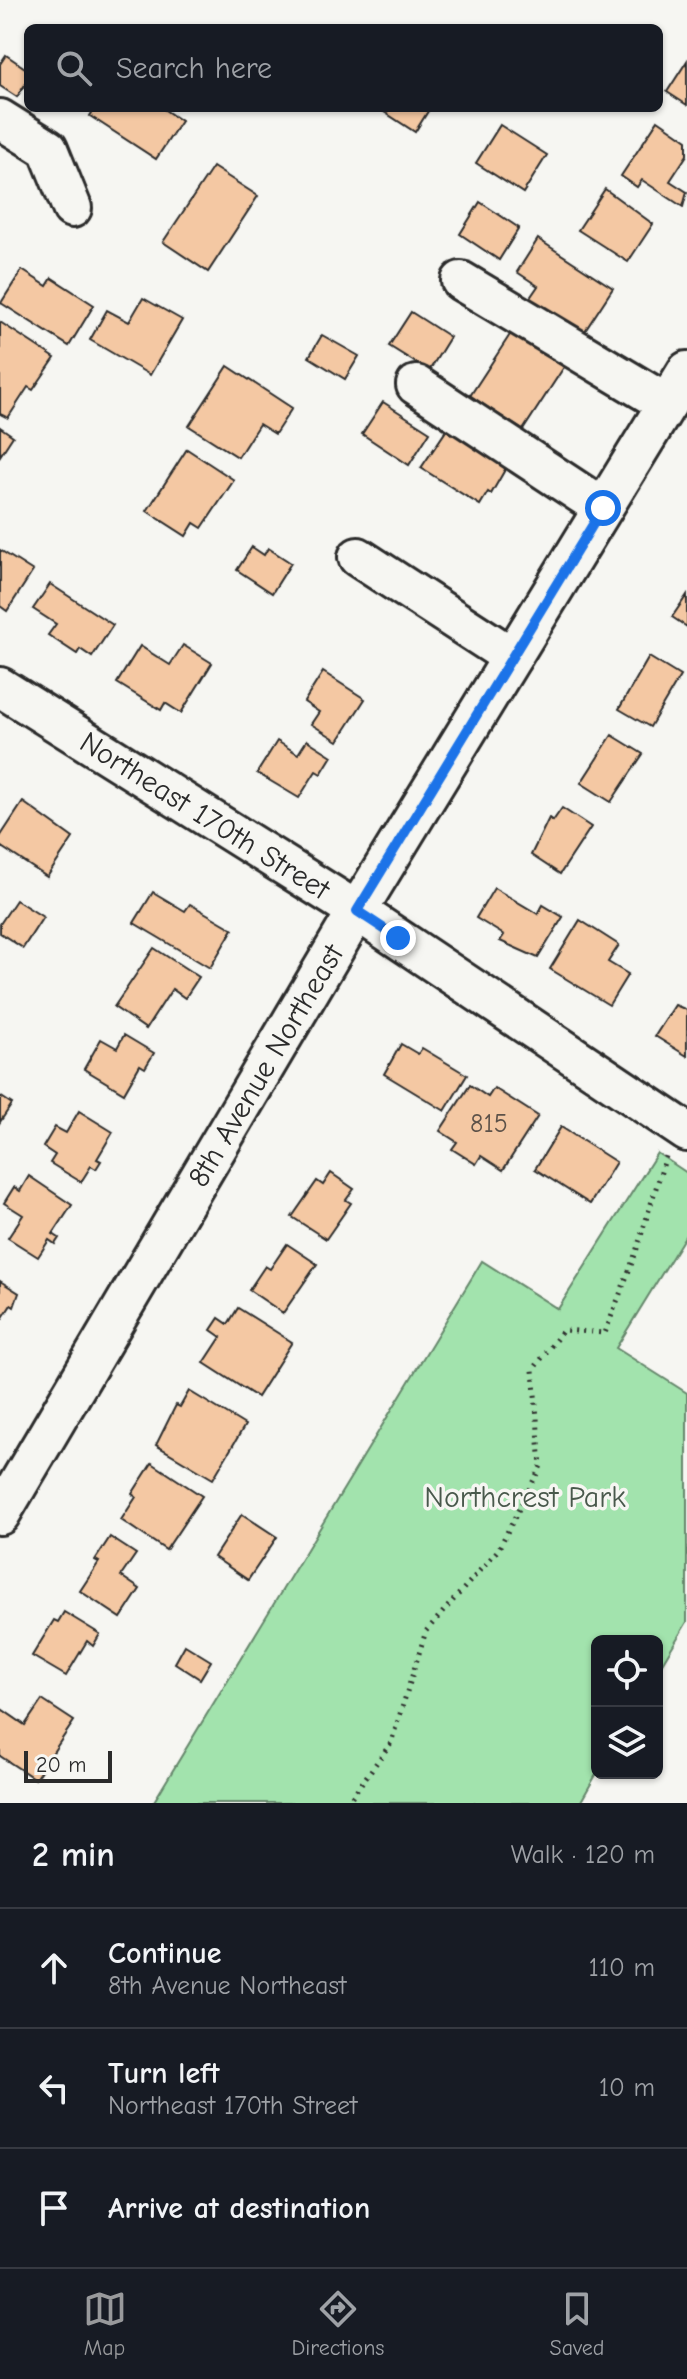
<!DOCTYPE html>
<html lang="en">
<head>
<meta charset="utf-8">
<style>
	body { margin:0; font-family:"Comic Neue",sans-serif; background:#20242c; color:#f1f3f6 }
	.controls { position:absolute; right:24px; bottom:24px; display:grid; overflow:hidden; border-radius:12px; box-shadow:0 2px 6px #0004 }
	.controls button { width:72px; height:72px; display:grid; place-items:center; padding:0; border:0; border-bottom:2px solid #363941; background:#171b24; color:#f1f3f6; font:40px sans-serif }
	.scale { position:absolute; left:24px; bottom:20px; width:88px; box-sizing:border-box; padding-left:8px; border:4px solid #2b2b2b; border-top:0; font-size:22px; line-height:28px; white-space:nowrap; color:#2b2b2b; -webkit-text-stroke:6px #f6f6f2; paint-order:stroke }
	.stop { position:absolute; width:24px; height:24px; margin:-18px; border:6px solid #1a73e8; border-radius:50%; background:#fff }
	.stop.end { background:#1a73e8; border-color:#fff; box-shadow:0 2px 8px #0008 }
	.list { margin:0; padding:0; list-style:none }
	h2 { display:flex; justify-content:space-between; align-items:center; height:104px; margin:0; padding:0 32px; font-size:34px }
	h2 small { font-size:26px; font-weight:400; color:#9ea1a6 }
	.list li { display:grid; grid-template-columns:52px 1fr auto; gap:24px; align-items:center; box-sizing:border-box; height:120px; padding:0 32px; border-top:2px solid #363941 }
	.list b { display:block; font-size:30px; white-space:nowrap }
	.list p { margin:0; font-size:26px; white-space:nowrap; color:#9ea1a6 }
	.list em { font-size:26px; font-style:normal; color:#9ea1a6 }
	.icon { flex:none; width:44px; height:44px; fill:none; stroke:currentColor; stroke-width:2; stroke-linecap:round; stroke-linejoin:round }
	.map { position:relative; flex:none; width:687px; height:1803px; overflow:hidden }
	.search { position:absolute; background:#171b24; box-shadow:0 2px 6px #0004; left:24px; right:24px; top:24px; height:88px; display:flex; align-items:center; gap:20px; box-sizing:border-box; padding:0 28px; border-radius:12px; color:#9ea1a6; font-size:30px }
	.sheet { height:464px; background:#171b24 }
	nav { display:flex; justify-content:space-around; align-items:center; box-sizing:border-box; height:112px; border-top:2px solid #363941; background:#171b24; font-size:22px; color:#9ea1a6 }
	nav a { display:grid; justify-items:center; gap:4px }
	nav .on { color:#98999b }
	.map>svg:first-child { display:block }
</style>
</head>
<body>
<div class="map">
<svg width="687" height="1803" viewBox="0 0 687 1803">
	<rect width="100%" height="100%" fill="#f6f6f2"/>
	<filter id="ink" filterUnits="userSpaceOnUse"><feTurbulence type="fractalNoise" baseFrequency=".0125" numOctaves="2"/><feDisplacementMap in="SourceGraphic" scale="16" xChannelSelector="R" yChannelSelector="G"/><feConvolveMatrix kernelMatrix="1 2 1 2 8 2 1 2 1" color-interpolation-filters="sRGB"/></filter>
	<g filter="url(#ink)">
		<polygon fill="#a2e3ad" stroke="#66876c" stroke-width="2" points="657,1153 687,1173 687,1233 616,1348 687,1393 687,1622 657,1672 657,1641 597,1641 597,1773 580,1803 153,1803 482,1261 558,1309"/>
		<g fill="#f4c8a3" stroke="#2b2b2b" stroke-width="2">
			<polygon points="6,55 28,70 28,80 17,97 0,86 0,64"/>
			<polygon points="687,61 687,105 667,92"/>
			<polygon points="95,108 162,108 181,121 156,159 90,116"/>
			<polygon points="378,108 430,108 415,132"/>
			<polygon points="658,120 687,140 687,155 670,181 687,192 683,207 642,180 637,187 621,176"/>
			<polygon points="500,125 547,155 523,193 476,163"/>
			<polygon points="213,167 258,196 208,272 163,242"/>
			<polygon points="605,189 653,224 628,262 578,230"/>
			<polygon points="480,202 519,228 499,260 460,234"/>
			<polygon points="538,239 613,288 579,340 525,305 538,286 517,272"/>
			<polygon points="22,270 47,286 52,278 94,305 69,346 1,303"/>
			<polygon points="143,298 182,320 150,375 90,340 107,310 129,322"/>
			<polygon points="411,312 450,337 429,371 389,346"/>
			<polygon points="0,322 55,358 33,390 28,387 8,418 0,414"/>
			<polygon points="515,327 539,342 535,348 564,367 523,430 470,396"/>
			<polygon points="322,335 359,356 345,379 309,357"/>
			<polygon points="228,366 292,408 275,434 259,424 238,457 189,426"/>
			<polygon points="383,402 430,432 409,465 362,434"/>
			<polygon points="456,416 514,454 491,494 488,492 480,505 421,468"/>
			<polygon points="0,427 13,436 0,456"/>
			<polygon points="187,449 234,480 202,528 194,523 186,536 147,511"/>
			<polygon points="252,547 264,555 268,548 291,563 272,593 237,570"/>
			<polygon points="0,550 33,571 7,611 0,606"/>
			<polygon points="50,584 113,625 92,657 80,649 77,654 48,635 56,624 33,609"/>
			<polygon points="687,595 687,627 672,617"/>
			<polygon points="183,645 212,663 181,713 165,703 161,710 117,683 140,646 170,665"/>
			<polygon points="649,657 680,676 650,727 619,709"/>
			<polygon points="323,672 365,699 338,741 311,724 319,712 304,702"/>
			<polygon points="612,735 643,754 611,802 581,783"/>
			<polygon points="307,740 332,756 321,774 316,771 299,798 257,773 277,741 298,754"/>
			<polygon points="23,802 73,838 47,877 0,846 0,837"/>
			<polygon points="562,808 591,827 560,874 531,855 549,818 553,821"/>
			<polygon points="494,888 538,914 543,905 563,917 538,958 500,941 504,935 476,918"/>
			<polygon points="153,892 185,911 190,904 233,929 210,968 134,923"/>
			<polygon points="16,900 43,917 23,948 0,933 0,924"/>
			<polygon points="580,920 619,945 608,962 628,974 609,1005 550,969"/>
			<polygon points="154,948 199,977 185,998 172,989 146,1029 114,1007"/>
			<polygon points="675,1005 687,1010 687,1056 655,1036"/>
			<polygon points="124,1035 154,1053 145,1068 140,1065 124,1093 84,1069 101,1039 117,1048"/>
			<polygon points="401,1044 418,1054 422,1048 467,1075 445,1111 384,1074"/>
			<polygon points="470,1085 488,1097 494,1088 538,1116 503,1170 481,1156 476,1164 452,1149 457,1142 440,1131"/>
			<polygon points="0,1096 12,1104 0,1122"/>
			<polygon points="79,1111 113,1132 97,1159 101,1161 96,1169 91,1166 81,1182 50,1163 55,1155 43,1147 55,1127 66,1133"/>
			<polygon points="561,1127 616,1162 590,1204 535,1169"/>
			<polygon points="331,1173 354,1189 346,1200 351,1203 326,1239 292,1217 317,1181 323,1185"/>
			<polygon points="29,1176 72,1205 53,1234 59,1238 55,1244 49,1240 38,1257 8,1238 23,1215 4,1203 14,1187 20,1191"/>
			<polygon points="287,1244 317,1264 283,1313 249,1290 265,1266 270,1269"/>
			<polygon points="0,1281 19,1293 14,1307 11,1305 0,1322"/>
			<polygon points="238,1308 292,1342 257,1397 204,1363 221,1337 211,1330 219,1318 228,1324"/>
			<polygon points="189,1391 245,1425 213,1479 156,1445 176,1405 180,1407"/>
			<polygon points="152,1463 202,1496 166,1550 121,1520 136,1497 132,1494"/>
			<polygon points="242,1514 277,1537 248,1580 214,1557"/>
			<polygon points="110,1537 136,1554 121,1576 140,1589 121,1618 80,1591 99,1562 95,1560"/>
			<polygon points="64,1612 100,1634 93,1646 87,1641 66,1676 32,1656 54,1620 58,1622"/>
			<polygon points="185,1645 211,1661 200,1679 175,1663"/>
			<polygon points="42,1700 74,1721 35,1779 0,1756 0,1708 25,1725"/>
		</g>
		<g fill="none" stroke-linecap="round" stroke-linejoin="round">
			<defs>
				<g id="minor">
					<polyline points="0,119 48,149 72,208"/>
					<polyline points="461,281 667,404"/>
					<polyline points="416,385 603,508"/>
					<polyline points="358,557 512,657"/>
					<path id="s1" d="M 0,687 L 357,911 L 687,1132"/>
					<path id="s2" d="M 0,1515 L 357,911 L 687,371"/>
				</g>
			</defs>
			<use href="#minor" stroke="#2b2b2b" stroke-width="44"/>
			<polyline stroke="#2b2b2b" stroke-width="5" stroke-dasharray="2 6" stroke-linecap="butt" points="347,1803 391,1743 426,1631 498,1550 541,1466 533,1370 563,1330 605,1333 635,1255 666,1156"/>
			<use href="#minor" stroke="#f6f6f2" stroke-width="38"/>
		</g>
	</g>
	<g fill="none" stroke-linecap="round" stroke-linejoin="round" filter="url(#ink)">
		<polyline stroke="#1a73e8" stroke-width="10" points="398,938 357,911 603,508"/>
	</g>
	<g text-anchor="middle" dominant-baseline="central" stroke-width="7" stroke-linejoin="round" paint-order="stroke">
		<g font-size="26" fill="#5d5249">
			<text x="489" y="1124">815</text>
		</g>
		<g font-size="30" fill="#2b2b2b" stroke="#f6f6f2">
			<text stroke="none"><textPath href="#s1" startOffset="242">Northeast 170th Street</textPath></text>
			<text stroke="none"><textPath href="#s2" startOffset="522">8th Avenue Northeast</textPath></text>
		</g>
		<g font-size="30" fill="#49594c" stroke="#f6f6f2">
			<text x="525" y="1497">Northcrest Park</text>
		</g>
	</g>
</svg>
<div class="controls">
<button><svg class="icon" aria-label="locate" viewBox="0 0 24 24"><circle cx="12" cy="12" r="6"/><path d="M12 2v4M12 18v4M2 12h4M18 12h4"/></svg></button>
<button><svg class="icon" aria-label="layers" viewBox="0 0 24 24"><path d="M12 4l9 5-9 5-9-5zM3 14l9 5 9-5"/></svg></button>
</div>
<div class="scale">20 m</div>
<div class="stop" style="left:603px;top:508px"></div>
<div class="stop end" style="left:398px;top:938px"></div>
<div class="search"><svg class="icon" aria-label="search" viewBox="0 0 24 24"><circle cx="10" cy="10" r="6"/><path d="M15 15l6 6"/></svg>Search here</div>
</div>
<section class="sheet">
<h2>2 min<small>Walk · 120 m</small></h2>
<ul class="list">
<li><svg class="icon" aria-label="ahead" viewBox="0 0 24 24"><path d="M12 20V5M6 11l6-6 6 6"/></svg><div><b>Continue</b><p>8th Avenue Northeast</p></div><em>110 m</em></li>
<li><svg class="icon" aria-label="left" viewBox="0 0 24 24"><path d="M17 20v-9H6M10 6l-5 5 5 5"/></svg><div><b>Turn left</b><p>Northeast 170th Street</p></div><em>10 m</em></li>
<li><svg class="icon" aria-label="arrive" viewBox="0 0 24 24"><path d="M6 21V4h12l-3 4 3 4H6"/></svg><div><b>Arrive at destination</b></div></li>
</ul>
</section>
<nav>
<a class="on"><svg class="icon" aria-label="map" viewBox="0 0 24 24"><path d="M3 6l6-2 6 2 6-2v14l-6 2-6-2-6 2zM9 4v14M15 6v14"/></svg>Map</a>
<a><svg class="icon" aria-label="directions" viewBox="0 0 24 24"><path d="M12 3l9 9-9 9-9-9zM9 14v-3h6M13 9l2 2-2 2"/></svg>Directions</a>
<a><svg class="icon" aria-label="saved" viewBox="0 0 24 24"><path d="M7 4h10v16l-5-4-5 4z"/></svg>Saved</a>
</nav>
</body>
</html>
